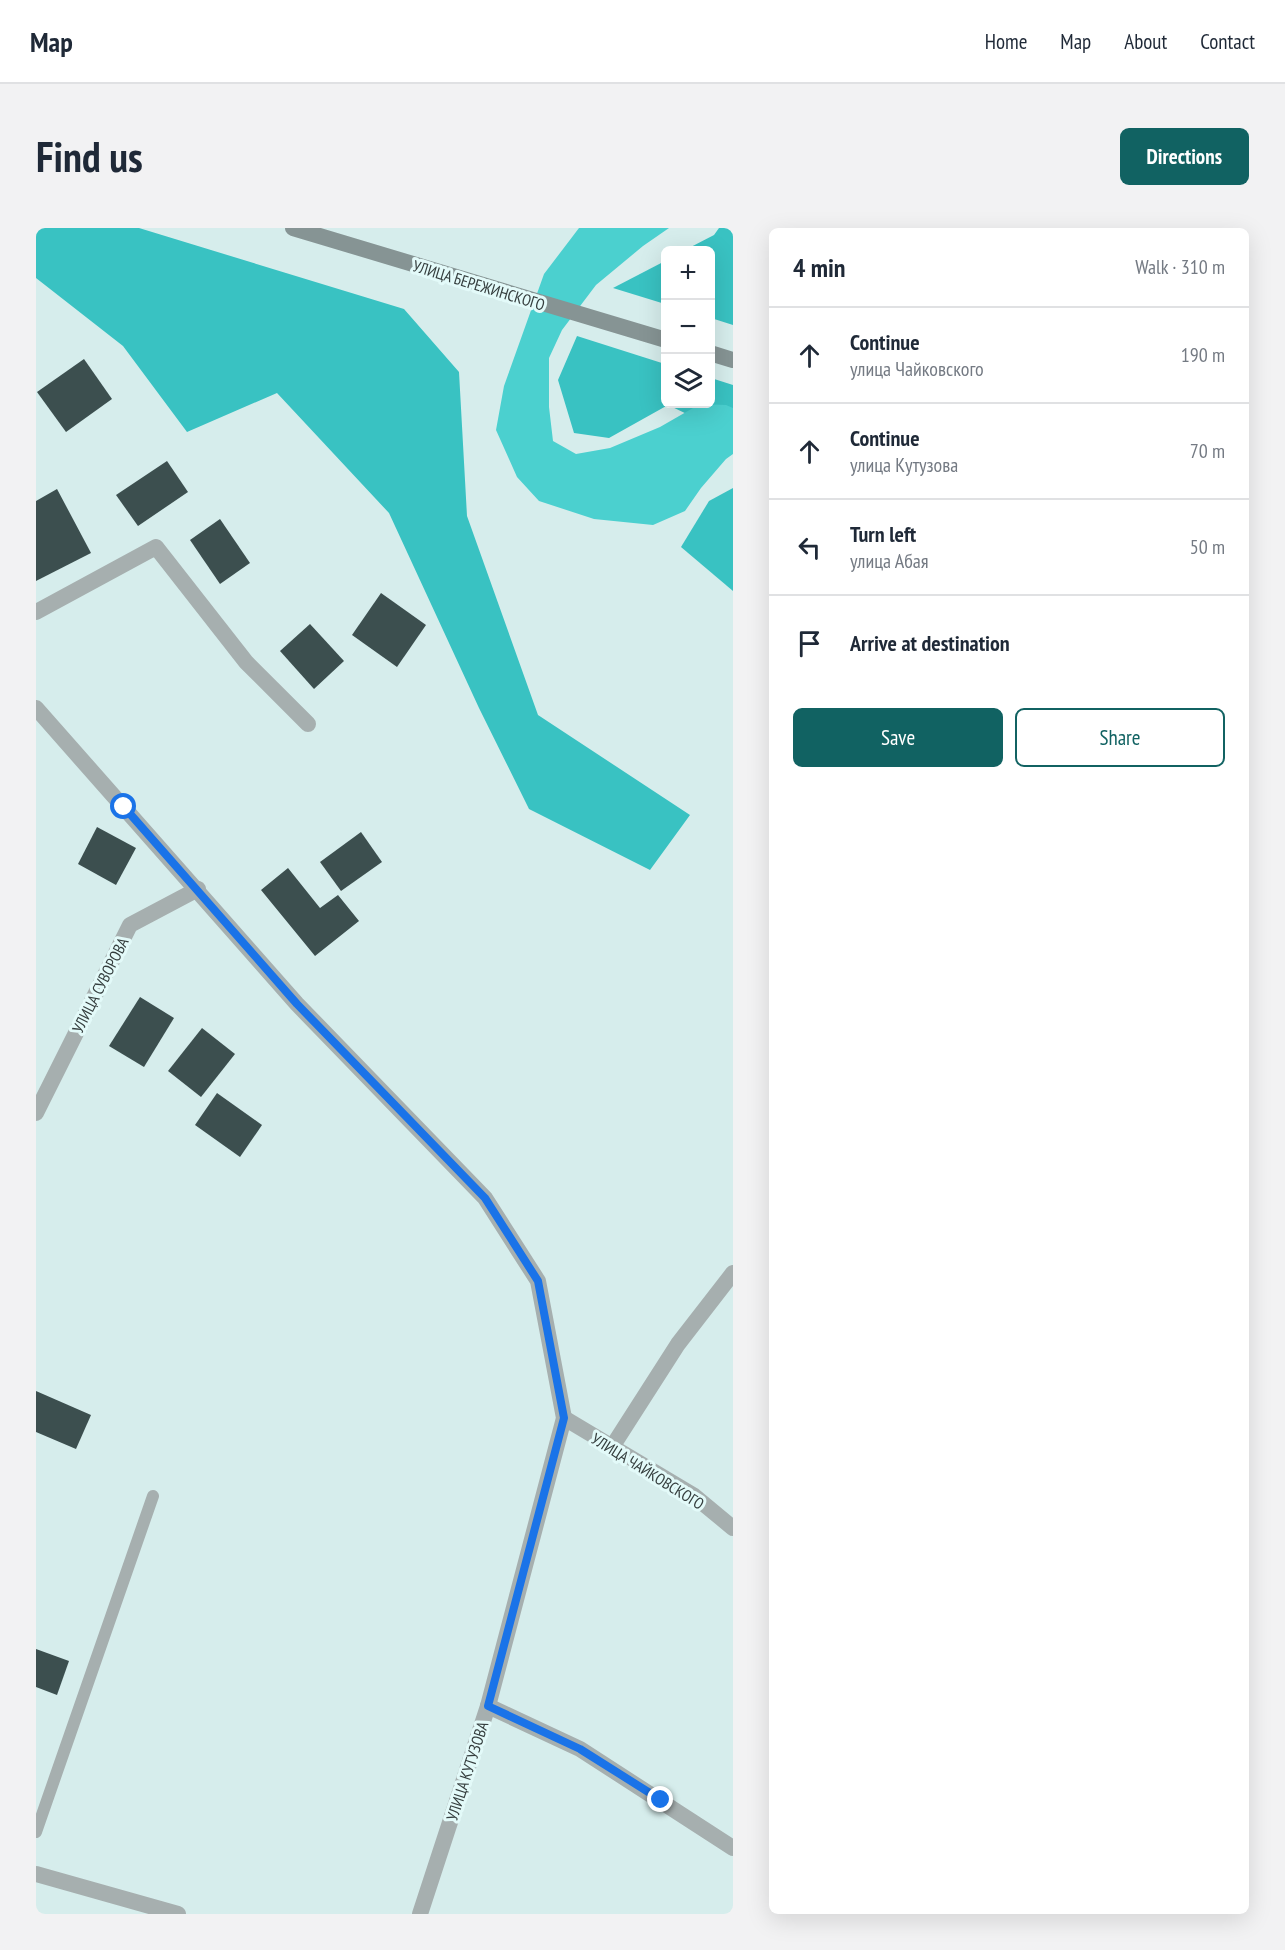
<!DOCTYPE html>
<html lang="en">
<head>
<meta charset="utf-8">
<style>
	body { margin:0; font-family:"PT Sans Narrow",sans-serif; background:#f2f2f3; color:#1f2937 }
	.controls { position:absolute; right:18px; top:18px; display:grid; overflow:hidden; border-radius:9px; box-shadow:0 6px 24px #0002 }
	.controls button { width:54px; height:54px; display:grid; place-items:center; padding:0; border:0; border-bottom:2px solid #e0e1e3; background:#fff; color:#1f2937; font:30px sans-serif }
	.stop { position:absolute; width:18px; height:18px; margin:-14px; border:4px solid #1a73e8; border-radius:50%; background:#fff }
	.stop.end { background:#1a73e8; border-color:#fff; box-shadow:0 2px 6px #0008 }
	.list { margin:0; padding:0; list-style:none }
	h2 { display:flex; justify-content:space-between; align-items:center; height:78px; margin:0; padding:0 24px; font-size:26px }
	h2 small { font-size:20px; font-weight:400; color:#747a83 }
	.list li { display:grid; grid-template-columns:39px 1fr auto; gap:18px; align-items:center; box-sizing:border-box; height:96px; padding:0 24px; border-top:2px solid #e0e1e3 }
	.list b { display:block; font-size:22px; white-space:nowrap }
	.list p { margin:0; font-size:20px; white-space:nowrap; color:#747a83 }
	.list em { font-size:20px; font-style:normal; color:#747a83 }
	.actions { display:flex; gap:12px; padding:18px 24px }
	.actions a { flex:1; padding:14px 0; border:2px solid #116262; border-radius:9px; text-align:center; font-size:21px; color:#116262 }
	.actions .main { background:#116262; color:#fff }
	.icon { flex:none; width:33px; height:33px; fill:none; stroke:currentColor; stroke-width:2; stroke-linecap:round; stroke-linejoin:round }
	.map { position:relative; flex:none; width:697px; height:1686px; overflow:hidden; border-radius:9px }
	header { display:flex; align-items:center; gap:36px; box-sizing:border-box; height:84px; padding:0 30px; background:#fff; border-bottom:2px solid #e0e1e3 }
	header strong { font-size:28px }
	nav { display:flex; gap:33px; margin-inline-start:auto; font-size:21px }
	.intro { display:flex; align-items:center; justify-content:space-between; box-sizing:border-box; height:144px; padding:0 36px }
	h1 { margin:0; font-size:42px }
	.button { padding:15px 27px; border-radius:9px; background:#116262; color:#fff; font-size:21px; font-weight:700 }
	main { display:flex; gap:36px; padding:0 36px }
	aside { flex:1; background:#fff; border-radius:9px; box-shadow:0 6px 24px #0002 }
	.map>svg:first-child { display:block }
</style>
</head>
<body>
<header>
<strong>Map</strong>
<nav><a>Home</a><a>Map</a><a>About</a><a>Contact</a></nav>
</header>
<div class="intro"><h1>Find us</h1><a class="button">Directions</a></div>
<main>
<div class="map">
<svg width="697" height="1686" viewBox="0 0 697 1686">
	<rect width="100%" height="100%" fill="#d6edec"/>
	<g fill="#39c2c2">
		<polygon points="0,0 103,0 368,81 423,144 431,288 502,487 654,587 614,642 493,581 443,480 353,285 241,165 151,204 87,118 0,50"/>
		<polygon points="683,0 697,0 697,97 675,90 674,22 649,22 678,7"/>
		<polygon points="629,33 629,76 577,60"/>
		<polygon points="541,108 629,136 630,176 674,176 675,150 697,157 697,208 632,177 573,210 538,205 522,152"/>
		<polygon points="697,260 697,363 645,319 673,273"/>
	</g>
	<polygon fill="#4bd0cf" points="543,0 633,0 607,18 560,57 526,102 513,130 513,179 517,213 540,226 574,220 624,199 664,176 690,177 697,180 697,226 690,231 665,260 649,283 617,297 558,291 503,273 481,249 460,202 468,158 508,46"/>
	<g fill="#3c4f4f">
		<polygon points="48,131 76,171 30,204 1,164"/>
		<polygon points="131,233 152,264 102,298 80,267"/>
		<polygon points="21,261 55,325 0,353 0,273"/>
		<polygon points="184,291 214,335 184,356 154,312"/>
		<polygon points="345,365 390,397 361,439 316,407"/>
		<polygon points="274,396 308,433 278,461 244,423"/>
		<polygon points="61,599 100,620 80,657 42,636"/>
		<polygon points="325,604 346,634 305,663 284,634"/>
		<polygon points="252,640 284,680 302,667 323,693 279,728 225,662"/>
		<polygon points="104,769 138,790 108,839 73,818"/>
		<polygon points="166,800 199,826 165,869 132,843"/>
		<polygon points="181,865 226,897 204,929 159,897"/>
		<polygon points="0,1163 55,1187 40,1221 0,1204"/>
		<polygon points="0,1421 33,1433 21,1467 0,1459"/>
	</g>
	<g fill="none" stroke-linecap="round" stroke-linejoin="round">
		<polyline stroke="#a6afaf" stroke-width="12" points="0,1604 117,1268"/>
		<g stroke="#a6afaf" stroke-width="16">
			<polyline points="0,384 120,319 210,434 272,496"/>
			<polyline points="0,480 261,776 449,970 502,1053 528,1190 452,1478 384,1686"/>
			<polyline points="0,885 94,697 162,661"/>
			<polyline points="528,1190 657,1267 697,1300"/>
			<polyline points="576,1219 642,1116 697,1045"/>
			<polyline points="452,1478 544,1521 697,1620"/>
			<polyline points="0,1646 142,1686"/>
		</g>
		<g stroke="#869494" stroke-width="16">
			<polyline points="257,0 630,112"/>
			<polyline points="674,125 697,132"/>
		</g>
	</g>
	<g fill="none" stroke-linecap="round" stroke-linejoin="round">
		<polyline stroke="#1a73e8" stroke-width="8" points="88,579 261,776 449,970 502,1053 528,1190 452,1478 544,1521 625,1572"/>
	</g>
	<g text-anchor="middle" dominant-baseline="central" stroke-width="6" stroke-linejoin="round" paint-order="stroke">
		<g font-size="16" fill="#353e3e" stroke="#e3faf9">
			<text transform="translate(443 57) rotate(17)">УЛИЦА БЕРЕЖИНСКОГО</text>
			<text transform="translate(64 757) rotate(-63)">УЛИЦА СУВОРОВА</text>
			<text transform="translate(612 1243) rotate(32)">УЛИЦА ЧАЙКОВСКОГО</text>
			<text transform="translate(431 1543) rotate(-72)">УЛИЦА КУТУЗОВА</text>
		</g>
	</g>
</svg>
<div class="controls">
<button>+</button>
<button>−</button>
<button><svg class="icon" aria-label="layers" viewBox="0 0 24 24"><path d="M12 4l9 5-9 5-9-5zM3 14l9 5 9-5"/></svg></button>
</div>
<div class="stop" style="left:88px;top:579px"></div>
<div class="stop end" style="left:625px;top:1572px"></div>
</div>
<aside>
<h2>4 min<small>Walk · 310 m</small></h2>
<ul class="list">
<li><svg class="icon" aria-label="ahead" viewBox="0 0 24 24"><path d="M12 20V5M6 11l6-6 6 6"/></svg><div><b>Continue</b><p>улица Чайковского</p></div><em>190 m</em></li>
<li><svg class="icon" aria-label="ahead" viewBox="0 0 24 24"><path d="M12 20V5M6 11l6-6 6 6"/></svg><div><b>Continue</b><p>улица Кутузова</p></div><em>70 m</em></li>
<li><svg class="icon" aria-label="left" viewBox="0 0 24 24"><path d="M17 20v-9H6M10 6l-5 5 5 5"/></svg><div><b>Turn left</b><p>улица Абая</p></div><em>50 m</em></li>
<li><svg class="icon" aria-label="arrive" viewBox="0 0 24 24"><path d="M6 21V4h12l-3 4 3 4H6"/></svg><div><b>Arrive at destination</b></div></li>
</ul>
<div class="actions"><a class="main">Save</a><a>Share</a></div>
</aside>
</main>
</body>
</html>
